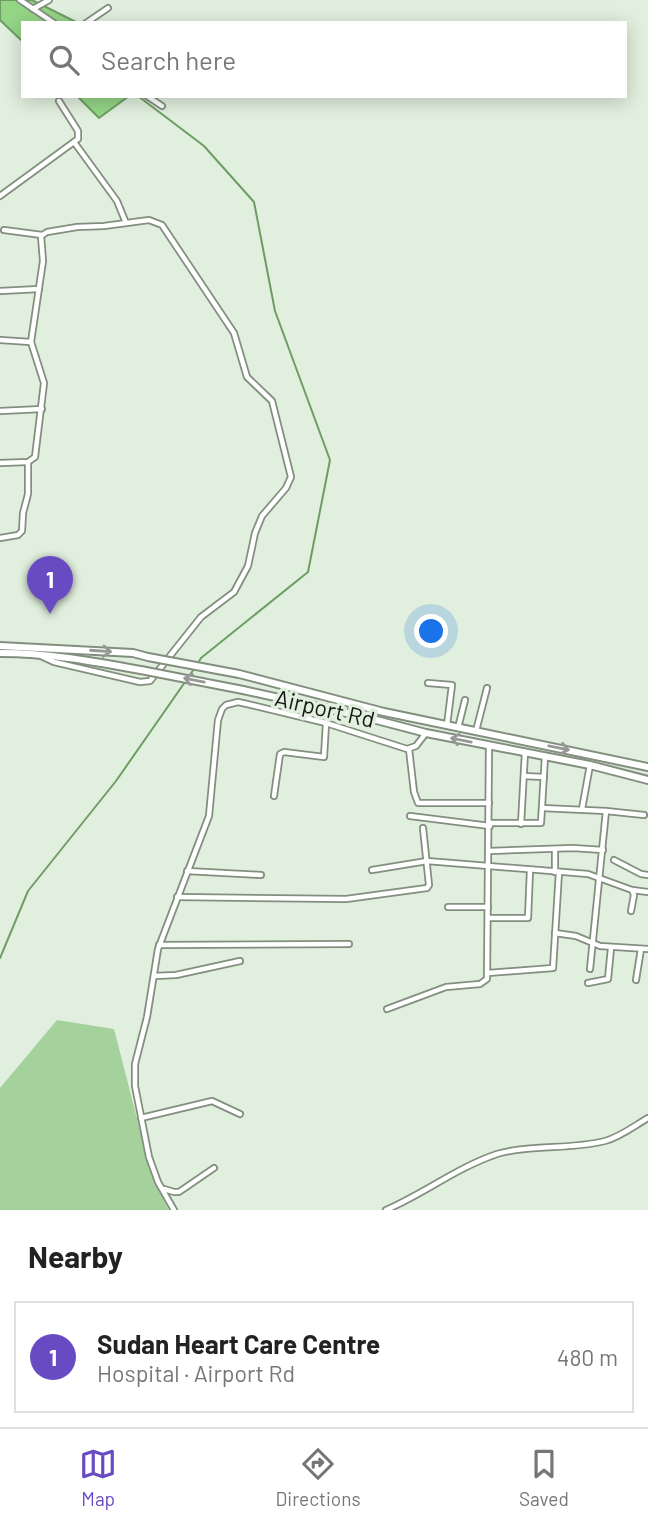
<!DOCTYPE html>
<html lang="en">
<head>
<meta charset="utf-8">
<style>
	body { margin:0; font-family:Barlow,sans-serif; background:#f6f6f6; color:#222 }
	.you { position:absolute; left:432px; top:632px; width:24px; height:24px; margin:-18px; border:5px solid #fff; border-radius:50%; background:#1a73e8; box-shadow:0 0 0 10px #1a73e833 }
	.badge { display:grid; place-items:center; width:46px; height:46px; border-radius:50%; background:#684ac3; color:#fff; font-size:23px; font-weight:700 }
	.pin { position:absolute; translate:-50% -58px; filter:drop-shadow(0 2px 4px #0008) }
	.pin::after { content:''; position:absolute; top:37px; width:24px; height:21px; background:inherit; clip-path:polygon(0 0,100% 0,50% 100%) }
	.list { margin:0; padding:0; list-style:none }
	h2 { display:flex; justify-content:space-between; align-items:center; height:91px; margin:0; padding:0 28px; font-size:30px }
	h2 small { font-size:23px; font-weight:400; color:#767676 }
	.list li { display:grid; grid-template-columns:46px 1fr auto; gap:21px; align-items:center; box-sizing:border-box; height:112px; margin:0 14px 14px; padding:0 14px; border:2px solid #e0e0e0; border-radius:0px }
	.list b { display:block; font-size:26px; white-space:nowrap }
	.list p { margin:0; font-size:23px; white-space:nowrap; color:#767676 }
	.list em { font-size:23px; font-style:normal; color:#767676 }
	.icon { flex:none; width:38px; height:38px; fill:none; stroke:currentColor; stroke-width:2; stroke-linecap:round; stroke-linejoin:round }
	.map { position:relative; flex:none; width:648px; height:1210px; overflow:hidden }
	.search { position:absolute; background:#fff; box-shadow:0 4px 18px #0003; left:21px; right:21px; top:21px; height:77px; display:flex; align-items:center; gap:18px; box-sizing:border-box; padding:0 24px; border-radius:0px; color:#767676; font-size:26px }
	.sheet { height:217px; background:#fff }
	nav { display:flex; justify-content:space-around; align-items:center; box-sizing:border-box; height:98px; border-top:2px solid #e0e0e0; background:#fff; font-size:19px; color:#767676 }
	nav a { display:grid; justify-items:center; gap:4px }
	nav .on { color:#684ac3 }
	.map>svg:first-child { display:block }
</style>
</head>
<body>
<div class="map">
<svg width="648" height="1210" viewBox="0 0 648 1210">
	<rect width="100%" height="100%" fill="#e1efde"/>
	<polygon fill="#a5d19c" points="57,1020 114,1029 152,1177 169,1210 0,1210 0,1088"/>
	<g fill="#94d586" stroke="#6e9d64" stroke-width="2">
		<polygon points="0,0 32,0 78,23 23,23 23,42 0,20"/>
		<polygon points="77,96 129,96 99,118"/>
	</g>
	<g fill="none" stroke-linecap="round" stroke-linejoin="round">
		<g stroke="#6e9d64" stroke-width="2">
			<polyline points="138,96 204,146 254,202 275,311 330,460 308,572 201,658 198,663"/>
			<polyline points="188,677 195,668"/>
			<polyline points="0,958 28,891 116,781 185,682"/>
		</g>
		<defs>
			<g id="street">
				<polyline points="20,0 54,23"/>
				<polyline points="33,9 49,0"/>
				<polyline points="86,23 108,8"/>
				<polyline points="147,96 162,106"/>
				<polyline points="74,142 117,201 126,223"/>
				<polyline points="0,196 78,139 78,131 59,101"/>
				<polyline points="4,230 42,235"/>
				<polyline points="0,291 39,289"/>
				<polyline points="0,340 31,342"/>
				<polyline points="0,411 42,409"/>
				<polyline points="0,463 28,462 35,457 44,383 31,342 43,261 41,236 47,232 77,227 104,226 149,220 162,225 234,333 247,377 272,401 291,477 286,488 262,516 255,533 248,566 234,592 201,617 150,681 140,682 54,662 41,656"/>
				<polyline points="0,538 18,535 22,531 23,513 28,494 28,462"/>
				<polyline points="428,683 452,685 447,725"/>
				<polyline points="458,728 465,700"/>
				<polyline points="476,731 487,688"/>
				<polyline points="409,749 414,792 418,803 489,803"/>
				<polyline points="524,776 544,777"/>
				<polyline points="274,796 280,754 284,752 324,757 326,723"/>
				<polyline points="542,808 606,811 644,815"/>
				<polyline points="582,809 590,765"/>
				<polyline points="410,816 490,826"/>
				<polyline points="490,823 541,823 545,756"/>
				<polyline points="521,824 525,752"/>
				<polyline points="555,849 555,872"/>
				<polyline points="489,851 573,848 603,850"/>
				<polyline points="614,860 641,874 648,875"/>
				<polyline points="372,870 427,861 588,874 632,890 634,895 631,911"/>
				<polyline points="187,871 261,875"/>
				<polyline points="632,890 648,892"/>
				<polyline points="177,897 346,899 427,888 429,885 423,828"/>
				<polyline points="448,907 488,907"/>
				<polyline points="488,918 528,918 530,870"/>
				<polyline points="555,933 576,936 600,946 648,949"/>
				<polyline points="159,945 349,944"/>
				<polyline points="590,969 606,811"/>
				<polyline points="488,973 553,968 559,872"/>
				<polyline points="154,976 176,975 240,961"/>
				<polyline points="636,980 641,949"/>
				<polyline points="588,983 608,979 611,948"/>
				<polyline points="387,1009 446,987 480,984 487,979 489,745"/>
				<polyline points="141,1118 212,1101 240,1114"/>
				<polyline points="164,1189 174,1192 179,1192 214,1168"/>
				<polyline points="174,1210 158,1182 149,1157 135,1086 135,1064 147,1017 158,949 209,816 218,720 222,709 226,705 238,702 247,704 326,723 407,749 416,746 426,733"/>
				<path d="M 386,1210 C 425,1193 456,1168 497,1154 C 532,1144 570,1150 605,1141 C 620,1137 634,1126 648,1118"/>
			</g>
			<g id="primary">
				<polyline points="0,646 133,653 148,657"/>
				<path d="M 0,653 C 50,653 97,662 146,671"/>
				<polyline points="239,674 384,712 648,767"/>
				<polyline points="243,690 365,717 426,733 590,765 648,780"/>
			</g>
		</defs>
		<use href="#street" stroke="#828f7f" stroke-width="8"/>
		<use href="#primary" stroke="#828f7f" stroke-width="10"/>
		<use href="#street" stroke="#fff" stroke-width="4.5"/>
		<use href="#primary" stroke="#fff" stroke-width="6"/>
		<defs>
			<g id="primary-bridge">
				<polyline points="148,657 239,674"/>
				<polyline points="146,671 243,690"/>
			</g>
		</defs>
		<use href="#primary-bridge" stroke="#828f7f" stroke-width="10" stroke-linecap="butt"/>
		<use href="#primary-bridge" stroke="#fff" stroke-width="6"/>
	</g>
	<defs><path id="oneway-shaft" d="M-6 0H5M1.5-3L5.5 0L1.5 3" fill="none" stroke-width="1.6" stroke-linecap="round" stroke-linejoin="round" transform="scale(1.75)"/></defs>
	<g stroke="#959895">
		<use href="#oneway-shaft" transform="translate(101 651) rotate(4)"/>
		<use href="#oneway-shaft" transform="translate(194 680) rotate(-169)"/>
		<use href="#oneway-shaft" transform="translate(461 740) rotate(-169)"/>
		<use href="#oneway-shaft" transform="translate(559 748) rotate(11)"/>
	</g>
	<g text-anchor="middle" dominant-baseline="central" stroke-width="7" stroke-linejoin="round" paint-order="stroke">
		<g font-size="23" fill="#141913" stroke="#e1efde">
			<text transform="translate(325 708) rotate(13)">Airport Rd</text>
		</g>
	</g>
</svg>
<div class="you"></div>
<div class="pin badge" style="left:50px;top:614px">1</div>
<div class="search"><svg class="icon" aria-label="search" viewBox="0 0 24 24"><circle cx="10" cy="10" r="6"/><path d="M15 15l6 6"/></svg>Search here</div>
</div>
<section class="sheet">
<h2>Nearby<small></small></h2>
<ul class="list">
<li><span class="badge">1</span><div><b>Sudan Heart Care Centre</b><p>Hospital · Airport Rd</p></div><em>480 m</em></li>
</ul>
</section>
<nav>
<a class="on"><svg class="icon" aria-label="map" viewBox="0 0 24 24"><path d="M3 6l6-2 6 2 6-2v14l-6 2-6-2-6 2zM9 4v14M15 6v14"/></svg>Map</a>
<a><svg class="icon" aria-label="directions" viewBox="0 0 24 24"><path d="M12 3l9 9-9 9-9-9zM9 14v-3h6M13 9l2 2-2 2"/></svg>Directions</a>
<a><svg class="icon" aria-label="saved" viewBox="0 0 24 24"><path d="M7 4h10v16l-5-4-5 4z"/></svg>Saved</a>
</nav>
</body>
</html>
